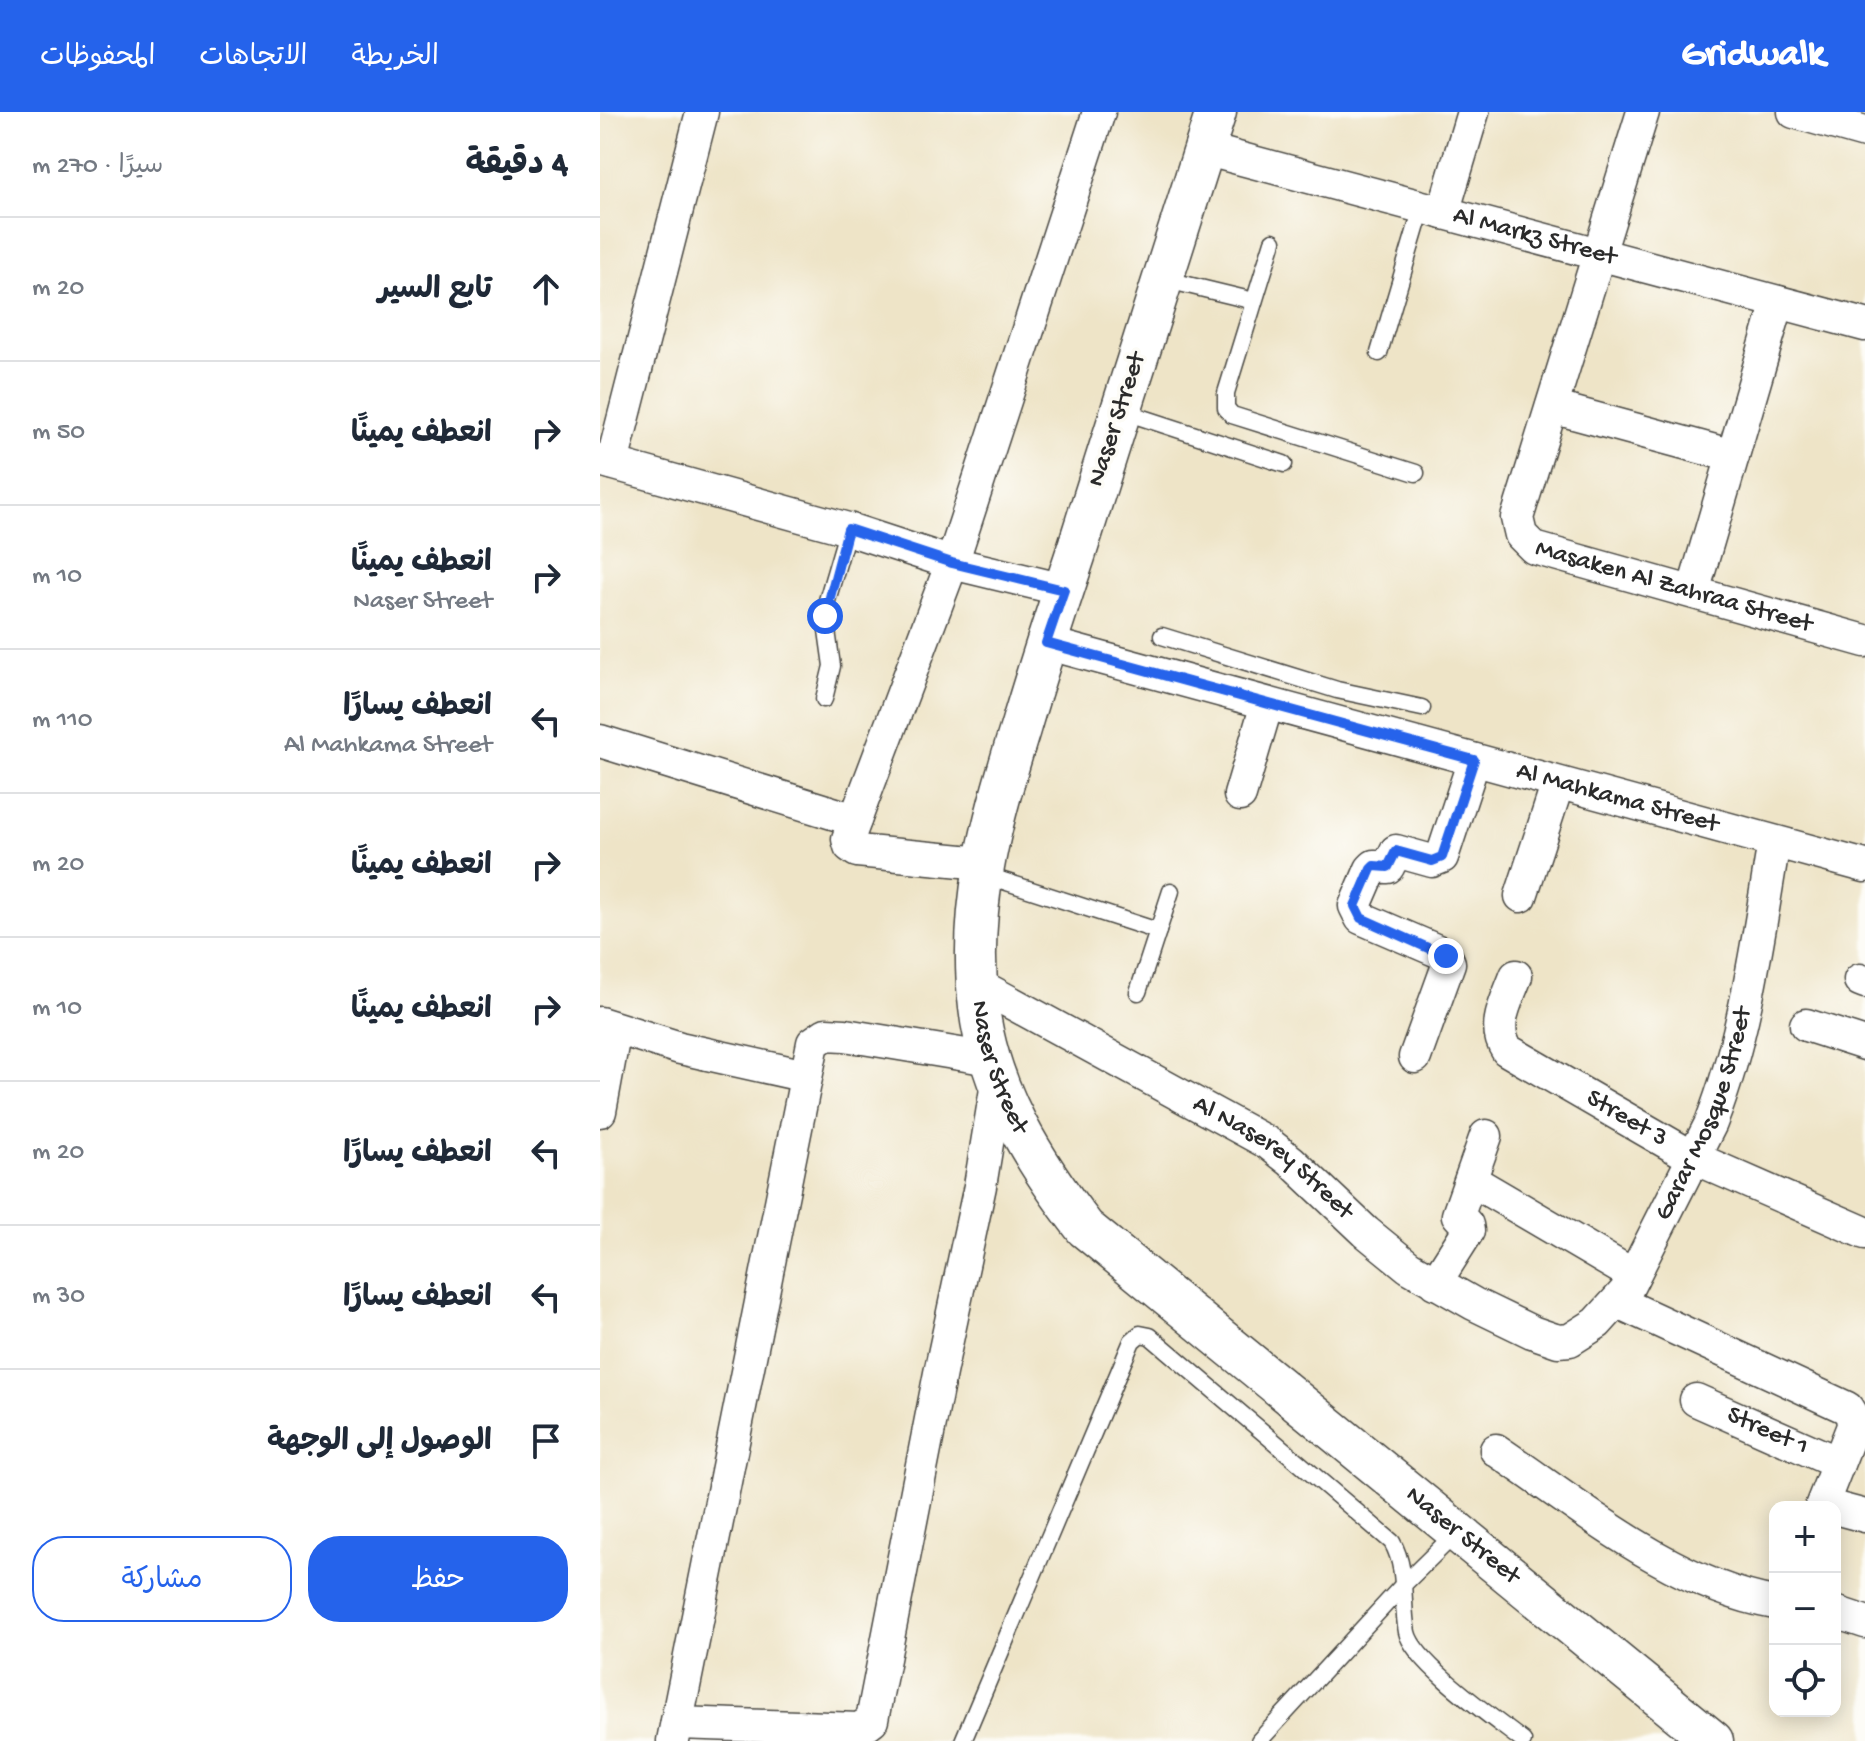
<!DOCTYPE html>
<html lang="ar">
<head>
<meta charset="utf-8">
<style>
	body { margin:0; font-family:"Gochi Hand","Playpen Sans Arabic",sans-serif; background:#f2f2f3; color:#1f2937; direction:rtl }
	.controls { position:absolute; right:24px; bottom:24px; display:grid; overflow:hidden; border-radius:16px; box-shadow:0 4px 20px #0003 }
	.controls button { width:72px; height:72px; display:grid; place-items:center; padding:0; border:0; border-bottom:2px solid #e0e1e3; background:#fff; color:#1f2937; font:40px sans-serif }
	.stop { position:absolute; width:24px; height:24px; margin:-18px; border:6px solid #2563eb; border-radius:50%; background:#fff }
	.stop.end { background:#2563eb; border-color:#fff; box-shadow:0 2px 8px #0008 }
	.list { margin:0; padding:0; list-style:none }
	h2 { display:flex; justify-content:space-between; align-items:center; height:104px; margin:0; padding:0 32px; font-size:34px }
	h2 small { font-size:26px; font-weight:400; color:#747a83 }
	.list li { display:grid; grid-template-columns:52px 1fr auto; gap:24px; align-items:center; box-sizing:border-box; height:144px; padding:0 32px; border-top:2px solid #e0e1e3 }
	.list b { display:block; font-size:30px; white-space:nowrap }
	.list p { margin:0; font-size:26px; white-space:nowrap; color:#747a83 }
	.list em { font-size:26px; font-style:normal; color:#747a83 }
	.actions { display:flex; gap:16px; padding:24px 32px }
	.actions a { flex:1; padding:18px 0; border:2px solid #2563eb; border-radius:32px; text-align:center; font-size:28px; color:#2563eb }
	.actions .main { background:#2563eb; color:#fff }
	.icon { flex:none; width:44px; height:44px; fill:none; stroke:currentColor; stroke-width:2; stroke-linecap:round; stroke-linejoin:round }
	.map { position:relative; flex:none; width:1265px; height:1629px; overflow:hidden; direction:ltr }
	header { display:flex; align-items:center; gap:48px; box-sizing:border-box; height:112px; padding:0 40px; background:#2563eb; color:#fff }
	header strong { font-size:38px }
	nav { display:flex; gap:44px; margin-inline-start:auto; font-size:28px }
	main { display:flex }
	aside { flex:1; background:#fff }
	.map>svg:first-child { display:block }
</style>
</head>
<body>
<header>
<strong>Gridwalk</strong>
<nav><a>الخريطة</a><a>الاتجاهات</a><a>المحفوظات</a></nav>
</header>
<main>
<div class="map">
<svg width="1265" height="1629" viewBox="0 0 1265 1629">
	<rect width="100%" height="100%" fill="#fdfcf7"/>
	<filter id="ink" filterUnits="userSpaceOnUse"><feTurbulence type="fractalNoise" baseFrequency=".0125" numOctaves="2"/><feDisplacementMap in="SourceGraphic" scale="16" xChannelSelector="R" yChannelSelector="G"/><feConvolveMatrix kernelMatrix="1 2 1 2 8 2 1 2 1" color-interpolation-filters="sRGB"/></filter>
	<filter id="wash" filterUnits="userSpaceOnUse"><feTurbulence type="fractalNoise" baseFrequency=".006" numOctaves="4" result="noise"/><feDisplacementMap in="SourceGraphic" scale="32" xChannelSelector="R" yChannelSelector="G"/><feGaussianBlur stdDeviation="1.8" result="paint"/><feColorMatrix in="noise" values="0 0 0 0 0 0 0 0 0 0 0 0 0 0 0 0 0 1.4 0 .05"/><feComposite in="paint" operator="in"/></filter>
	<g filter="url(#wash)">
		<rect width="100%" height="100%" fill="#eee4c7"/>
	</g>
	<g filter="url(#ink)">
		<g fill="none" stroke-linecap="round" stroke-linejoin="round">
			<defs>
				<g id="service">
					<polyline points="673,129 626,281 626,296 632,303 816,361"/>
					<polyline points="563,167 654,189"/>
					<polyline points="779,241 822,96"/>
					<polyline points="522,299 684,352"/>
					<polyline points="562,524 737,578 822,596"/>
					<polyline points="224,587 232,554 225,504 226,492 248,417"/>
					<polyline points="385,763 558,819"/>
					<polyline points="538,880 571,779"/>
					<path d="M 363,1629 L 532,1229 L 540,1222 L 550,1224 L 792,1430 C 808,1458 801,1490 807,1520 C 813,1550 896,1608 923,1629"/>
					<polyline points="659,1629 804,1472 857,1420"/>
				</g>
				<g id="minor">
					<path id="s1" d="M 1043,0 L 917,406 L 921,423 L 934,436 L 1265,529"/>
					<polyline points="1194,0 1265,20"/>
					<path id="s2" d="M 604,37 L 1265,213"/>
					<polyline points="843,101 873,0"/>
					<polyline points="952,295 1133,344"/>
					<polyline points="0,348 248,417 352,451 464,478"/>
					<polyline points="12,351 102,0"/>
					<polyline points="1093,480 1178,190"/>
					<path id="s3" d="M 446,531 L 1265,754"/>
					<polyline points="0,629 255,708"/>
					<polyline points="640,683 667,592"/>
					<polyline points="383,751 257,739 250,734 248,727 352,451 499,0"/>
					<polyline points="921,784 958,671"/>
					<path id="s4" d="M 916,864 C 907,889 891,914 907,938 L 1094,1046 L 1265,1121"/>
					<polyline points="1260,868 1265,870"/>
					<path id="s5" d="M 377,872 L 668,1031 L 691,1049 L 766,1120 L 809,1155 L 874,1192 L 932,1220 L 958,1229 L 970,1228 L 997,1211 L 1026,1179 L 1111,1011 C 1146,921 1158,825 1174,730"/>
					<polyline points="0,911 80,936 206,964"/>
					<polyline points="1206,913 1265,932"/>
					<polyline points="815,945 849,851 846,844 840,840 761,806 755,794 771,757 774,754 788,755 796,739 832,749 842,745 874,648"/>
					<polyline points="0,999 15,917"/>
					<polyline points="871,1068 1033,1163"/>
					<polyline points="835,1171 868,1119 867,1113 858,1103 886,1024"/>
					<polyline points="1018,1190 1247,1296 1252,1304 1253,1314 1221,1395"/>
					<path id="s6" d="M 1096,1288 L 1238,1351"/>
					<path d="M 896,1338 C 979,1394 1075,1474 1175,1491"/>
					<polyline points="1235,1396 1265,1404"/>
					<polyline points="1235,1500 1265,1510"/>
					<polyline points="77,1611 260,1617 272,1608 340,1261 380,1074 397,971"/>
					<polyline points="73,1629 213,931 226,922 245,923 390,947"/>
				</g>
				<g id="tertiary">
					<path id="s7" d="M 616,0 C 568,148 522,296 475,444 C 456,501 437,559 420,617 C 391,710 367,797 379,895 C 389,979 435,1051 485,1116 L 1113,1629"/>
				</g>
			</defs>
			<use href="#service" stroke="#484742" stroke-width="19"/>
			<use href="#minor" stroke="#484742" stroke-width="35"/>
			<use href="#tertiary" stroke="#484742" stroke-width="43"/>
			<use href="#service" stroke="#fff" stroke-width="16"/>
			<use href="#minor" stroke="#fff" stroke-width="32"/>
			<use href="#tertiary" stroke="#fff" stroke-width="40"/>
		</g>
	</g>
	<g fill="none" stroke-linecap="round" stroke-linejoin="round" filter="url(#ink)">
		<polyline stroke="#2563eb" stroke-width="10" points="225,504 248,417 352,451 464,478 446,531 874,648 842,745 832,749 796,739 788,755 774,754 771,757 755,794 761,806 846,844"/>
	</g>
	<g text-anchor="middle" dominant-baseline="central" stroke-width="7" stroke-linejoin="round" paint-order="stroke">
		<g font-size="26" fill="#2b2b2b" stroke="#fdfcf7">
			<text stroke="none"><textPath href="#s2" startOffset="342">Al Markz Street</textPath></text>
			<text transform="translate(518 308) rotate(-72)">Naser Street</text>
			<text stroke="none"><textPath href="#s1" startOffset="606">Masaken Al Zahraa Street</textPath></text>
			<text stroke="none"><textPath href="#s3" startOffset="592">Al Mahkama Street</textPath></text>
			<text stroke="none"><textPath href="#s7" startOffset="994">Naser Street</textPath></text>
			<text stroke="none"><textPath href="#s5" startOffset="968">Garar Mosque Street</textPath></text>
			<text stroke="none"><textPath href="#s4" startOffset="216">Street 3</textPath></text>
			<text stroke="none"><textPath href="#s5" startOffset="344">Al Naserey Street</textPath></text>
			<text stroke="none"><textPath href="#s6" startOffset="78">Street 1</textPath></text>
			<text stroke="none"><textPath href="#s7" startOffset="1666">Naser Street</textPath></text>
		</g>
	</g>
</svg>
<div class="controls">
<button>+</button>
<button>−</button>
<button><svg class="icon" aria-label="locate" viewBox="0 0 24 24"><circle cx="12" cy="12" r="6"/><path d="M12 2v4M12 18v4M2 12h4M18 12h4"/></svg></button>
</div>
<div class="stop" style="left:225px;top:504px"></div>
<div class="stop end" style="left:846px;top:844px"></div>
</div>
<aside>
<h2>4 دقيقة<small>سيرًا · 270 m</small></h2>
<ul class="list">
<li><svg class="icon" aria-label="ahead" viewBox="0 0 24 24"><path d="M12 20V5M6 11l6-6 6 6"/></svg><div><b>تابع السير</b></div><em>20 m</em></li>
<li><svg class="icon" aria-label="right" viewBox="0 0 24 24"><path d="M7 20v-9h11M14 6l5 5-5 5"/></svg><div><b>انعطف يمينًا</b></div><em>50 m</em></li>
<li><svg class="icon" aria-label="right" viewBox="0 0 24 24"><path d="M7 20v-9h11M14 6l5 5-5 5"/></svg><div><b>انعطف يمينًا</b><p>Naser Street</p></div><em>10 m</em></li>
<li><svg class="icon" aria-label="left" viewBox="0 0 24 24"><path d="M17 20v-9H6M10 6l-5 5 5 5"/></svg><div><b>انعطف يسارًا</b><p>Al Mahkama Street</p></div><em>110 m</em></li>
<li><svg class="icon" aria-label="right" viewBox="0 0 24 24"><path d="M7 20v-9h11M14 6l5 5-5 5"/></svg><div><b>انعطف يمينًا</b></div><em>20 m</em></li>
<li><svg class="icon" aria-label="right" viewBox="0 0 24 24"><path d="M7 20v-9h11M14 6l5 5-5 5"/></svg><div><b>انعطف يمينًا</b></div><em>10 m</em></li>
<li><svg class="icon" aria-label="left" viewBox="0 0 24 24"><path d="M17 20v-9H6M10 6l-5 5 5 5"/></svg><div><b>انعطف يسارًا</b></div><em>20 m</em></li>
<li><svg class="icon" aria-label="left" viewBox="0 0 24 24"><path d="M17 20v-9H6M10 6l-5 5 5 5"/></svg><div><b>انعطف يسارًا</b></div><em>30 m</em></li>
<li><svg class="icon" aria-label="arrive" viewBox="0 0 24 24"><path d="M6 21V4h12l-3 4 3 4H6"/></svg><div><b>الوصول إلى الوجهة</b></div></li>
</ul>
<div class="actions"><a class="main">حفظ</a><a>مشاركة</a></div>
</aside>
</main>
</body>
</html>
